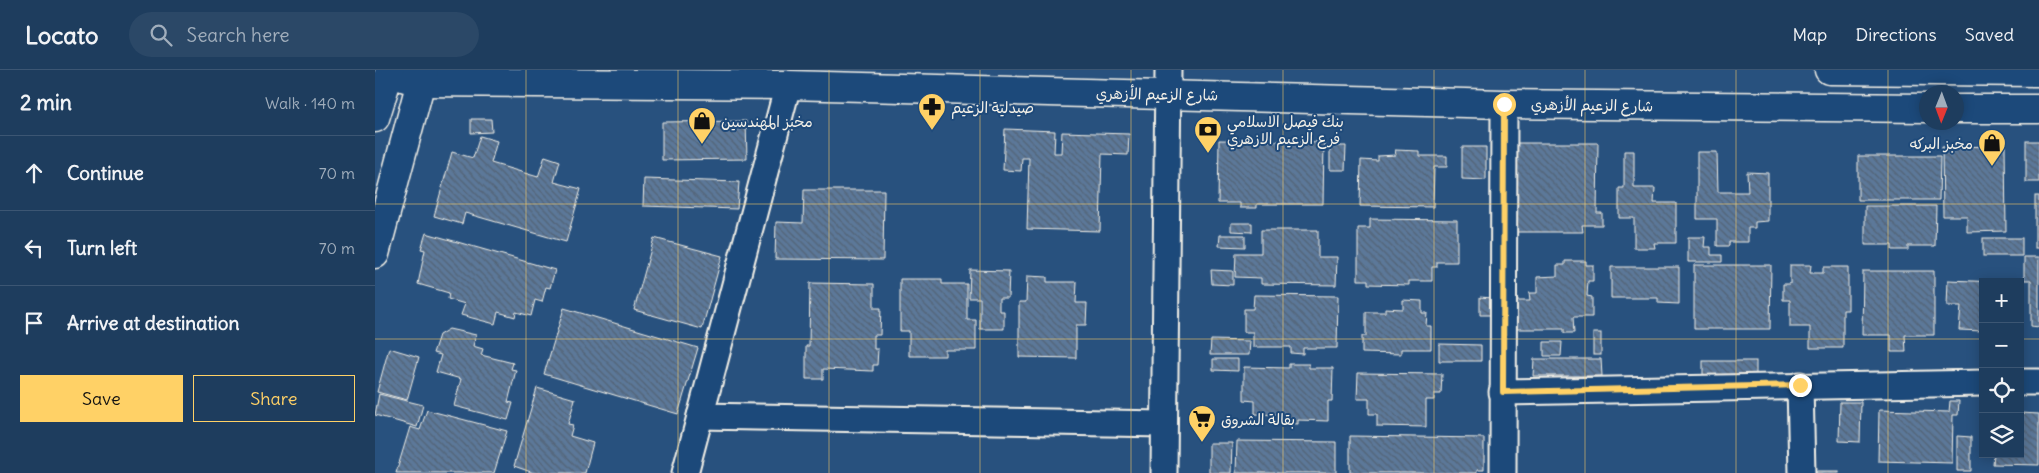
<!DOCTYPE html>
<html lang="en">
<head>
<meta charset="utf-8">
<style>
	body { margin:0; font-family:Delius,"Playpen Sans Arabic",sans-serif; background:#2b4867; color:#f1f3f6 }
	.controls { position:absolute; right:15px; bottom:15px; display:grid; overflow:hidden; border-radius:0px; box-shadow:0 2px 12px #0003 }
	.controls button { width:45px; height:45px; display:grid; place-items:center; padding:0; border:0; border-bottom:1px solid #3c5673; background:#1e3d5e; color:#f1f3f6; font:25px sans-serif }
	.compass { position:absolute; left:1544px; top:15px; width:45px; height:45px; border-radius:50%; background:#1e3d5e; box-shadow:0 2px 12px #0003; rotate:181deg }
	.stop { position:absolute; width:15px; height:15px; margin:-11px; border:4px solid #ffd166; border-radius:50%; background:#fff }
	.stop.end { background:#ffd166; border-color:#fff; box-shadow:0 1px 5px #0008 }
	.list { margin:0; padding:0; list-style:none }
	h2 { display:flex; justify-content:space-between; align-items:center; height:65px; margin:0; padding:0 20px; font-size:21px }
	h2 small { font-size:16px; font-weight:400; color:#a1aebc }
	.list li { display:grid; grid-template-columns:32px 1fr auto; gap:15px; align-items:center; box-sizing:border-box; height:75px; padding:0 20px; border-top:1px solid #3c5673 }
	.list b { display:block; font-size:19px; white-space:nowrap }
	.list em { font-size:16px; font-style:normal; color:#a1aebc }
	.actions { display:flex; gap:10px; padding:15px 20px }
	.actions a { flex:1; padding:11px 0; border:1px solid #ffd166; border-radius:0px; text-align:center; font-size:18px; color:#ffd166 }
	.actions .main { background:#ffd166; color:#111 }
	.icon { flex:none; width:28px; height:28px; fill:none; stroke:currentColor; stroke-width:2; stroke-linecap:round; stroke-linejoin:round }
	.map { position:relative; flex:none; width:1664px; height:403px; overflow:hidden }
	header { display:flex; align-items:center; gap:30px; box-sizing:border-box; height:70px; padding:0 25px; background:#1e3d5e; border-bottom:1px solid #3c5673 }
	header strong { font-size:24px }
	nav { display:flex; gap:28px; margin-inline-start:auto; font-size:18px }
	.search { width:350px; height:45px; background:#2b4867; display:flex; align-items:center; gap:12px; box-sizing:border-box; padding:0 18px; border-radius:28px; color:#a1aebc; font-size:19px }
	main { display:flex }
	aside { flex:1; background:#1e3d5e }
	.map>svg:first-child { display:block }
</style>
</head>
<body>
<header>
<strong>Locato</strong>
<div class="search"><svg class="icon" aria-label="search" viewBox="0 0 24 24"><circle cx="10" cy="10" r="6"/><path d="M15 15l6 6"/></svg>Search here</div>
<nav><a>Map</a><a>Directions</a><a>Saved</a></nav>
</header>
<main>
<aside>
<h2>2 min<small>Walk · 140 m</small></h2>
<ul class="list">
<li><svg class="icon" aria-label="ahead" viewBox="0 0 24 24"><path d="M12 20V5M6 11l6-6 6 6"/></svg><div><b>Continue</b></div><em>70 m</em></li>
<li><svg class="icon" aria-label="left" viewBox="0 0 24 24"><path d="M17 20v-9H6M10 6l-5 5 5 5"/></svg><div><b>Turn left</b></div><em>70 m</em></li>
<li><svg class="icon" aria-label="arrive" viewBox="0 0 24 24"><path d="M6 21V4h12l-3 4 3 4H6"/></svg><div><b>Arrive at destination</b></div></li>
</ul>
<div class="actions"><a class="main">Save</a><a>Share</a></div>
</aside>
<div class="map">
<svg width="1664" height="403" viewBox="0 0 1664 403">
	<defs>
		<pattern id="building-back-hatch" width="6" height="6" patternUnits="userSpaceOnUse" patternTransform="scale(1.25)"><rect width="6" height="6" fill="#5b7899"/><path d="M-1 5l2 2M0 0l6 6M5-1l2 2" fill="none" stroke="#536274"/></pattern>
	</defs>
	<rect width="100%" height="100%" fill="#28517e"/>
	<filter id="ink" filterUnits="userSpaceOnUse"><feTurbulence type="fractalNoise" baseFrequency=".02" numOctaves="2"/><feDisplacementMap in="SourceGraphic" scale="10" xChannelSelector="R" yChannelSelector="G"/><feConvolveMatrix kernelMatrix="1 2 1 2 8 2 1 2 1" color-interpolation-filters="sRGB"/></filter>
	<g filter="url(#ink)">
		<g fill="url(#building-back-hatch)" stroke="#f4f1e8">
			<polygon points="96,49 116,49 117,62 96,63"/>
			<polygon points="371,51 372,89 287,90 287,52"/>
			<polygon points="630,59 680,61 679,83 686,83 687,62 754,64 753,85 727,84 725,161 652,159 654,88 647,88 646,101 628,100"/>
			<polygon points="105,66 122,71 116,93 163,107 170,86 185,91 179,112 206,119 191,172 90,143 87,154 59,146 77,82 98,88"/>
			<polygon points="844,70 949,72 948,134 882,134 882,138 865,138 865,133 843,133"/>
			<rect x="1651" y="71" width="13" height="41"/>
			<polygon points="1141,73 1223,73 1222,143 1227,143 1227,155 1207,155 1208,162 1141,162"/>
			<polygon points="955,76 971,76 970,100 955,100"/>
			<polygon points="1630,76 1631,161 1592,162 1592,146 1568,146 1567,77"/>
			<polygon points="1087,77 1111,77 1111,110 1087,109"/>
			<polygon points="1020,80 1044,81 1044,86 1072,86 1072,97 1059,97 1058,137 985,136 986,90 1003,91 1003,86 1021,85"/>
			<polygon points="1249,81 1259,81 1259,118 1280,118 1279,133 1301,133 1301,173 1279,173 1280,178 1259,178 1259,148 1244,148 1244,118 1249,118"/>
			<polygon points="1322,82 1342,82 1343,122 1373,122 1372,102 1393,103 1393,151 1380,152 1380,158 1373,158 1373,172 1354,172 1354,176 1342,176 1342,149 1322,149"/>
			<polygon points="1483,86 1565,86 1564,130 1483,130"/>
			<polygon points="269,109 364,112 362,139 268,136"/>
			<polygon points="429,120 509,120 508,190 400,189 401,152 428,153"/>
			<rect x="1660" y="126" width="4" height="52"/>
			<polygon points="1490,136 1561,136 1560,176 1533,176 1533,180 1517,180 1517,175 1490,175"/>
			<polygon points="995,149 1082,150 1082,192 1062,192 1062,197 1057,197 1057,211 1034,211 1034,215 993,214 993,210 983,210 983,158 995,158"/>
			<polygon points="856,153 877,153 877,162 856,161"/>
			<polygon points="886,160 943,160 943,187 962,187 961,215 886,214 886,208 860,207 861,183 886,183"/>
			<polygon points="51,163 180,200 175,218 171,217 167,232 160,230 156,246 141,242 140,247 123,242 120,254 86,245 90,234 73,229 74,223 43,214 50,180 46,179"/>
			<polygon points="845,165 870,165 870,177 844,176"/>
			<polygon points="1313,167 1330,167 1329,177 1336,177 1336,185 1347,185 1347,192 1313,192"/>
			<polygon points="279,168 347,186 327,259 259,240"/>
			<rect x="1608" y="168" width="39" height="18"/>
			<polygon points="1649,187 1664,187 1664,257 1656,256 1656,210 1649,210"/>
			<polygon points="1190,191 1211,191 1211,195 1218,195 1218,211 1213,211 1212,226 1217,227 1217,247 1198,247 1199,263 1189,263 1189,259 1139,259 1139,231 1155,231 1154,223 1162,223 1162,207 1182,206 1182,195 1190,195"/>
			<polygon points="1319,195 1396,195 1395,259 1319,259"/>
			<polygon points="1415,195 1436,195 1435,203 1448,203 1448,197 1473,197 1473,240 1468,240 1468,278 1435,278 1435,257 1415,257 1415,230 1408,230 1408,214 1415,214"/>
			<polygon points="1236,197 1304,197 1304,234 1283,233 1283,228 1236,228"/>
			<polygon points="595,200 634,201 633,228 624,228 624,241 629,241 629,259 605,259 605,228 594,228"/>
			<polygon points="836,200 858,201 858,215 837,214"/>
			<polygon points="1488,201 1559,201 1559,265 1530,265 1531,282 1516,282 1516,265 1487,265"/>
			<polygon points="652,206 672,207 672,212 702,212 701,233 712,233 711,255 701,255 701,288 644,287 644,232 651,232"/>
			<polygon points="525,209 567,209 567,214 592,214 592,250 601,250 601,280 570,280 570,286 534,286 534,261 525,261"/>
			<polygon points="1573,210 1622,212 1608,212 1608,261 1584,260 1586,236 1572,236"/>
			<polygon points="435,213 499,214 499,238 506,238 505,265 499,265 499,279 503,279 502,295 498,295 498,301 448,299 448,309 431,309 431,276 434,276"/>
			<polygon points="879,225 963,226 962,278 928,278 928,284 916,283 916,277 878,277 878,262 869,262 869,239 878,239"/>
			<polygon points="1105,227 1117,228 1117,245 1105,245"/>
			<polygon points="1028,230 1047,231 1047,243 1052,243 1051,256 1056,256 1056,279 1026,279 1026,284 987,283 987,266 991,266 991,242 1010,242 1010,238 1028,239"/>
			<polygon points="189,238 323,278 303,344 169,304"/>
			<polygon points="74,259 101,265 98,276 108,279 106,285 138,293 136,299 141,300 133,332 138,333 133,350 79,336 86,309 61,302 66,285 58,283 64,265"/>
			<rect x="1218" y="263" width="8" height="22"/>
			<polygon points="836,270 875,271 874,285 835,285"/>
			<polygon points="1169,272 1187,272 1186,286 1169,286"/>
			<polygon points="1064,274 1106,275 1106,291 1064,291"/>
			<polygon points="14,278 44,287 32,330 2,322"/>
			<polygon points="838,289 863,289 863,301 838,300"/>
			<polygon points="1159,289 1226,289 1227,306 1158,306"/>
			<rect x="1328" y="291" width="53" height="20"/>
			<polygon points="914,294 934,294 934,298 958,298 957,331 953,331 953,351 923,350 923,354 911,353 911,345 880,344 880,331 869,330 869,297 914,298"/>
			<polygon points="983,303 1067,304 1066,324 1059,324 1059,330 1051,330 1051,357 1002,356 1002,344 994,344 994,329 982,329"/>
			<polygon points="162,318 200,329 193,354 198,355 195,366 218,373 210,403 159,403 139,396"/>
			<polygon points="4,324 48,335 42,357 0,345"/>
			<polygon points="1575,331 1584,331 1583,345 1578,345 1577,393 1503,391 1504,340 1574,342"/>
			<polygon points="1465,332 1486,332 1485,372 1464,371"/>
			<polygon points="52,340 132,361 119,403 21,403 35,357 45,360"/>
			<polygon points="1645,343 1664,344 1664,395 1618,394 1619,384 1645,384"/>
			<polygon points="975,366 1109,368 1109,400 1102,400 1102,403 975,403"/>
			<polygon points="1582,366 1596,367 1596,401 1582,401"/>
			<polygon points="862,371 961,372 961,403 861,403"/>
			<polygon points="834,373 857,373 856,403 834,403"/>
			<rect x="1437" y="401" width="27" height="2"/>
		</g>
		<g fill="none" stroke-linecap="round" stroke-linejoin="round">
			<defs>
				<g id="street">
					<polyline points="1645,312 1664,312"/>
					<polyline points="1425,315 1427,403"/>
					<polyline points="1127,322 1608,313"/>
					<polyline points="325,346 789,354"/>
					<polyline points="310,403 413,15"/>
					<polyline points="789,403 793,0"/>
					<polyline points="1128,403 1129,34"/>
				</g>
				<g id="primary">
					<polyline points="1454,0 1664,2"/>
					<polyline points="14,3 45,12 413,15 1129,34 1552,38"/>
					<polyline points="1582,39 1664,39"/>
					<polyline points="0,48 15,0"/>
					<polyline points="0,184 49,0"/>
				</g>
			</defs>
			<use href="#street" stroke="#f4f1e8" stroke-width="29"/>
			<use href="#primary" stroke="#f4f1e8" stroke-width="31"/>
			<use href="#street" stroke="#1f4a7a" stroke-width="25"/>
			<use href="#primary" stroke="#1f4a7a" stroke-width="28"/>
		</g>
	</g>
	<g fill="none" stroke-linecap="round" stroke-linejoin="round" filter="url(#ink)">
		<polyline stroke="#ffd166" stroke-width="6" points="1129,34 1128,322 1425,315"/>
	</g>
	<path fill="none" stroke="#ffd166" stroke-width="1" stroke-opacity="0.55" d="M 151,0 L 151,403M 303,0 L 303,403M 454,0 L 454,403M 605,0 L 605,403M 756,0 L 756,403M 908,0 L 908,403M 1059,0 L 1059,403M 1210,0 L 1210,403M 1361,0 L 1361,403M 1513,0 L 1513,403M 0,134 L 1664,134M 0,269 L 1608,269M 1645,269 L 1664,269"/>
	<defs>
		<symbol id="pharmacy-pin" viewBox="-11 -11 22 30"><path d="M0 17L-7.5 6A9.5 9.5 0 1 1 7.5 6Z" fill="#ffd166" stroke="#1f4a7a"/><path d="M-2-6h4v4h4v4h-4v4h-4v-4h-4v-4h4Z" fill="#111"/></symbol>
		<symbol id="shop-pin" viewBox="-11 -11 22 30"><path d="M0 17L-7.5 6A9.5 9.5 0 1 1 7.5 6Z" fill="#ffd166" stroke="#1f4a7a"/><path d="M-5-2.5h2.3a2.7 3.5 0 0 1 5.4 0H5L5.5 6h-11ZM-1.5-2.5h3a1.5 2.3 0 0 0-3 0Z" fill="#111"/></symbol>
		<symbol id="bank-pin" viewBox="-11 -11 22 30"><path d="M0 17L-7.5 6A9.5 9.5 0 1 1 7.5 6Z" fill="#ffd166" stroke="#1f4a7a"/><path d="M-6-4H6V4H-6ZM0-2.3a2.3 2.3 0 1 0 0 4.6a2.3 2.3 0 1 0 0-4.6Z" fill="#111"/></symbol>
		<symbol id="supermarket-pin" viewBox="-11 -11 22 30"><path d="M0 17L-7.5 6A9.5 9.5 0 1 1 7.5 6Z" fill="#ffd166" stroke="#1f4a7a"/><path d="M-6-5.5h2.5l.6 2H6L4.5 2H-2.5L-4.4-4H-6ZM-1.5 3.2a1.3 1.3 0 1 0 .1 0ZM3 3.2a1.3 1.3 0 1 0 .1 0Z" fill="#111"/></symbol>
	</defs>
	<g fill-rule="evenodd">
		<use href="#pharmacy-pin" x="541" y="21" width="32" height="43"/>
		<use href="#shop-pin" x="311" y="35" width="32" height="43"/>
		<use href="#bank-pin" x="817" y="44" width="32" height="43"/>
		<use href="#shop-pin" x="1601" y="57" width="32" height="43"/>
		<use href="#supermarket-pin" x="811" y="333" width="32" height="43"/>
	</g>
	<g text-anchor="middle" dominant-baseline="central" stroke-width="4" stroke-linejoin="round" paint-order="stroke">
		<g font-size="15" fill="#f4f1e8" stroke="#1f4a7a">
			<text transform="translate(782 24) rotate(1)">شارع الزعيم الأزهري</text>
			<text transform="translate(1217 35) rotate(1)">شارع الزعيم الأزهري</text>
		</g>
		<g font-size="15" fill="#f4f1e8" stroke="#1f4a7a" text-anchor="start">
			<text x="576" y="37">صيدلية الزعيم</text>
			<text x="346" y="51">مخبز المهندسين</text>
			<text x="852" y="51">بنك فيصل الاسلامي<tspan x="852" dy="17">فرع الزعيم الازهري</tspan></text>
			<text x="1598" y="73" text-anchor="end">مخبز البركه</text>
			<text x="846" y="349">بقالة الشروق</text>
		</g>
	</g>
</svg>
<div class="controls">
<button>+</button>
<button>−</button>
<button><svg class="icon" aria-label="locate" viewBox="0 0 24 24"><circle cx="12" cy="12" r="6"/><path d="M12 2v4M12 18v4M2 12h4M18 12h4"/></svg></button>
<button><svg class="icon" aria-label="layers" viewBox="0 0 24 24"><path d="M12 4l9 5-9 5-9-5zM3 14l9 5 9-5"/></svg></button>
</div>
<svg class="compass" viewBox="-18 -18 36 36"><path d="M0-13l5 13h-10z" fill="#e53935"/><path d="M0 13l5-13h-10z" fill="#a1aebc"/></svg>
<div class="stop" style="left:1129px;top:34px"></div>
<div class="stop end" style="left:1425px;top:315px"></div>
</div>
</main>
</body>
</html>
